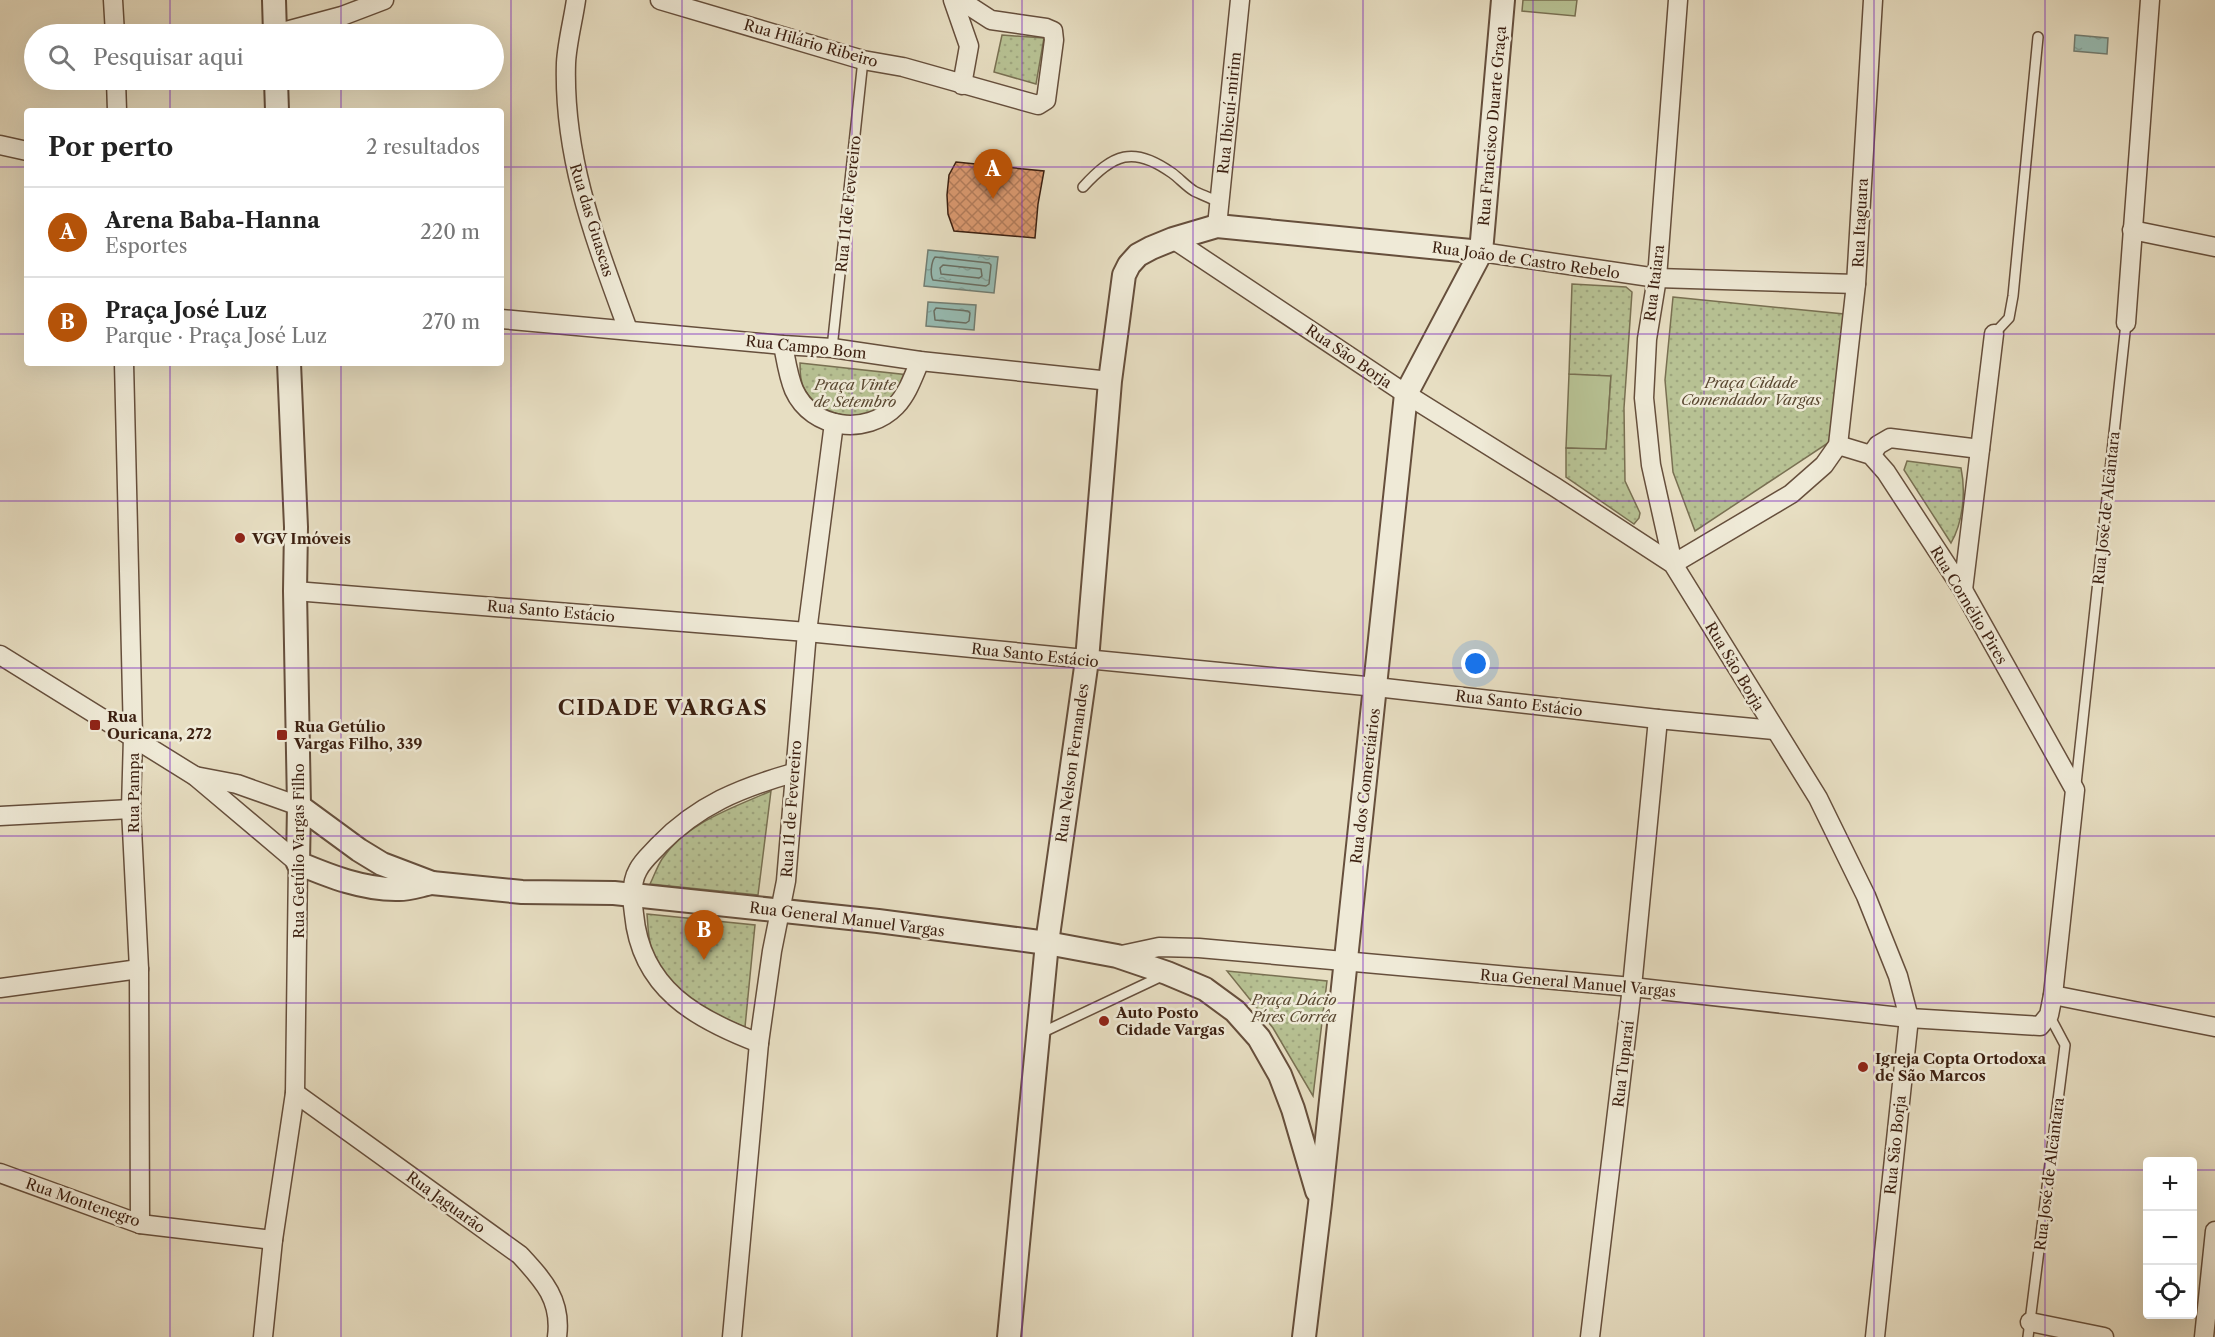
<!DOCTYPE html>
<html lang="pt">
<head>
<meta charset="utf-8">
<style>
	body { margin:0; font-family:"Libre Caslon Text",serif; background:#f6f6f6; color:#222 }
	.controls { position:absolute; right:18px; bottom:18px; display:grid; overflow:hidden; border-radius:6px; box-shadow:0 6px 24px #0002 }
	.controls button { width:54px; height:54px; display:grid; place-items:center; padding:0; border:0; border-bottom:2px solid #e0e0e0; background:#fff; color:#222; font:30px sans-serif }
	.you { position:absolute; left:1476px; top:664px; width:21px; height:21px; margin:-15px; border:4px solid #fff; border-radius:50%; background:#1a73e8; box-shadow:0 0 0 9px #1a73e833 }
	.badge { display:grid; place-items:center; width:39px; height:39px; border-radius:50%; background:#b45309; color:#fff; font-size:20px; font-weight:700 }
	.pin { position:absolute; translate:-50% -50px; filter:drop-shadow(0 2px 3px #0008) }
	.pin::after { content:''; position:absolute; top:32px; width:21px; height:18px; background:inherit; clip-path:polygon(0 0,100% 0,50% 100%) }
	.list { margin:0; padding:0; list-style:none }
	h2 { display:flex; justify-content:space-between; align-items:center; height:78px; margin:0; padding:0 24px; font-size:26px }
	h2 small { font-size:20px; font-weight:400; color:#767676 }
	.list li { display:grid; grid-template-columns:39px 1fr auto; gap:18px; align-items:center; box-sizing:border-box; height:90px; padding:0 24px; border-top:2px solid #e0e0e0 }
	.list b { display:block; font-size:22px; white-space:nowrap }
	.list p { margin:0; font-size:20px; white-space:nowrap; color:#767676 }
	.list em { font-size:20px; font-style:normal; color:#767676 }
	.icon { flex:none; width:33px; height:33px; fill:none; stroke:currentColor; stroke-width:2; stroke-linecap:round; stroke-linejoin:round }
	.map { position:relative; flex:none; width:2215px; height:1337px; overflow:hidden }
	.search { position:absolute; background:#fff; box-shadow:0 6px 24px #0002; left:24px; top:24px; width:480px; height:66px; display:flex; align-items:center; gap:15px; box-sizing:border-box; padding:0 21px; border-radius:33px; color:#767676; font-size:22px }
	.panel { position:absolute; background:#fff; box-shadow:0 6px 24px #0002; left:24px; top:108px; width:480px; height:258px; border-radius:6px }
	.map>svg:first-child { display:block }
</style>
</head>
<body>
<div class="map">
<svg width="2215" height="1337" viewBox="0 0 2215 1337">
	<defs>
		<pattern id="park-dots" width="8" height="8" patternUnits="userSpaceOnUse" patternTransform="scale(1.5)"><rect width="8" height="8" fill="#b7c193"/><path d="M2 2h.1M6 6h.1" fill="none" stroke="#9ea57e" stroke-width="1.8" stroke-linecap="round"/></pattern>
		<pattern id="water-ripples" width="26" height="14" patternUnits="userSpaceOnUse" patternTransform="scale(1.5)"><rect width="26" height="14" fill="#97bcb3"/><path d="M2 4q2-2 4 0t4 0M15 11q2-2 4 0t4 0" fill="none" stroke="#83a199"/></pattern>
		<pattern id="building-cross-hatch" width="8" height="8" patternUnits="userSpaceOnUse" patternTransform="scale(1.5)"><rect width="8" height="8" fill="#da9970"/><path d="M0 0l8 8M0 8l8-8" fill="none" stroke="#b27c5b"/></pattern>
	</defs>
	<rect width="100%" height="100%" fill="#e7dec2"/>
	<filter id="stains"><feTurbulence type="fractalNoise" baseFrequency=".00333" numOctaves="4"/><feColorMatrix values="0 0 0 0 .2 0 0 0 0 .09 0 0 0 0 .02 0 0 0 .5 -.17"/></filter>
	<radialGradient id="worn" r=".72"><stop offset=".6" stop-color="#630" stop-opacity="0"/><stop offset="1" stop-color="#630" stop-opacity=".3"/></radialGradient>
	<g fill="#b7c193" stroke="#797052" stroke-width="1.5">
		<polygon points="1523,0 1577,0 1575,16 1522,11"/>
		<polygon points="1569,374 1611,375 1606,450 1566,448"/>
	</g>
	<g fill="url(#park-dots)" stroke="#797052" stroke-width="1.5">
		<polygon points="1002,35 1044,38 1036,84 994,72"/>
		<polygon points="1572,284 1626,287 1632,292 1624,408 1625,481 1640,513 1639,518 1634,524 1566,477 1566,448 1606,449 1611,376 1569,374"/>
		<polygon points="1673,297 1844,314 1831,441 1695,531 1673,472 1665,380"/>
		<path d="M 800,363 L 909,375 C 903,389 894,402 880,410 C 855,424 815,413 803,386 C 800,380 800,371 800,363 Z"/>
		<path d="M 1907,461 L 1961,468 C 1966,492 1963,522 1951,543 L 1904,470 Z"/>
		<path d="M 771,791 L 758,895 L 650,884 C 654,876 657,867 662,859 C 686,823 732,808 771,791 Z"/>
		<path d="M 647,914 L 755,925 L 745,1027 C 705,1011 663,993 651,947 C 648,937 648,925 647,914 Z"/>
		<polygon points="1227,971 1327,981 1313,1096 1273,1028"/>
	</g>
	<g fill="url(#water-ripples)" stroke="#727d72" stroke-width="1.5">
		<polygon points="2075,35 2108,38 2107,54 2074,51"/>
		<polygon points="928,250 998,257 994,293 924,286"/>
		<polygon points="928,302 976,305 974,330 926,326"/>
	</g>
	<g fill="none" stroke-linecap="round" stroke-linejoin="round">
		<g stroke="#696e62" stroke-width="1.5">
			<path d="M 935,257 L 989,263 L 991,265 L 989,284 L 986,286 L 933,280 C 930,275 931,262 935,257 Z"/>
			<polygon points="943,265 981,269 982,276 979,278 941,274 940,268"/>
			<polygon points="936,308 968,311 970,313 969,321 966,323 935,320 934,311"/>
		</g>
	</g>
	<polygon fill="url(#building-cross-hatch)" stroke="#3b1f10" stroke-width="1.5" points="956,162 1044,171 1038,204 1035,238 954,231 948,214 947,195 949,175"/>
	<g fill="none" stroke-linecap="round" stroke-linejoin="round">
		<defs>
			<g id="service">
				<path d="M 1083,187 C 1113,154 1133,145 1172,173 C 1179,178 1186,186 1194,191 C 1202,195 1211,198 1220,203"/>
				<polyline points="1994,334 2009,318 2013,296 2038,37"/>
				<polyline points="832,348 863,60"/>
				<polyline points="2076,784 2126,323"/>
				<polyline points="1039,1034 1162,976"/>
				<polyline points="2028,1337 2065,1045 2049,1015"/>
			</g>
			<g id="minor">
				<polyline points="113,0 115,34"/>
				<path d="M 576,0 C 573,21 567,43 566,63 C 563,159 596,242 628,330"/>
				<polyline points="660,0 863,60 903,67 1038,105 1046,100 1054,40 1053,31 1046,28 991,20 960,0"/>
				<polyline points="953,0 969,46 962,85"/>
				<polyline points="1678,0 1657,278 1647,339 1644,398 1651,465 1673,564 1791,494 1824,465 1838,445 1856,284 1873,0"/>
				<polyline points="275,34 342,16 384,0"/>
				<polyline points="116,80 117,111"/>
				<polyline points="0,145 27,151"/>
				<polyline points="1217,226 1240,0"/>
				<polyline points="2132,230 2215,247"/>
				<polyline points="1173,239 1406,394 1555,487 1673,564 1818,798 1866,896 1898,976 1909,1018 1875,1337"/>
				<polyline points="1481,252 1657,278 1856,284"/>
				<polyline points="501,319 783,345 832,348 920,361 1110,381"/>
				<polyline points="2126,323 2150,0"/>
				<path d="M 783,345 C 786,360 788,376 794,390 C 812,430 867,436 896,406 C 908,393 913,377 920,361"/>
				<polyline points="124,363 133,737 131,809 139,969 140,1224"/>
				<polyline points="1871,455 1878,445 1890,438 1980,449"/>
				<polyline points="1963,590 1994,334"/>
				<polyline points="295,591 807,632 1376,687 1658,719 1774,730"/>
				<polyline points="0,655 195,776 298,863 295,1093 273,1240 263,1337"/>
				<polyline points="195,776 237,784 299,806"/>
				<polyline points="0,816 131,809"/>
				<polyline points="1117,956 1159,947 1199,948 1632,987 1909,1018 2040,1026 2049,1015 2053,995 2075,790 1963,590 1886,472 1871,455 1838,445"/>
				<polyline points="0,988 139,969"/>
				<polyline points="2053,995 2215,1027"/>
				<path d="M 759,1043 C 696,1019 641,989 634,914 C 632,901 631,882 638,870 C 643,860 652,853 659,845 C 698,805 740,788 793,773"/>
				<path d="M 295,1093 L 520,1255 C 543,1280 562,1300 557,1337"/>
				<polyline points="0,1173 140,1224 273,1240"/>
				<polyline points="2030,1322 2104,1337"/>
				<polyline points="732,1337 759,1043 772,951 786,881 807,632 834,423"/>
				<polyline points="1590,1337 1632,987 1658,719"/>
				<polyline points="2204,1337 2215,1231"/>
			</g>
			<g id="tertiary">
				<polyline points="274,0 275,34"/>
				<polyline points="276,80 277,111"/>
				<path d="M 289,363 L 296,527 L 295,591 L 299,806 L 298,863 C 329,876 364,890 399,889 C 410,889 421,885 432,883"/>
				<polyline points="299,806 359,850 382,864 432,883 522,892 614,893 878,921 1047,943 1117,956 1167,973 1205,989 1235,1011 1259,1038 1280,1075 1293,1109 1317,1191"/>
				<polyline points="1009,1337 1047,943 1087,660 1110,381 1124,275 1129,265 1138,255 1151,248 1173,239 1217,226 1481,252"/>
				<polyline points="1304,1337 1320,1204 1406,394 1481,252 1503,0"/>
			</g>
		</defs>
		<use href="#service" stroke="#664f3c" stroke-width="12"/>
		<use href="#minor" stroke="#664f3c" stroke-width="21"/>
		<use href="#tertiary" stroke="#664f3c" stroke-width="26"/>
		<use href="#service" stroke="#efead7" stroke-width="9"/>
		<use href="#minor" stroke="#efead7" stroke-width="18"/>
		<use href="#tertiary" stroke="#efead7" stroke-width="22"/>
	</g>
	<path fill="none" stroke="#7b2cbf" stroke-width="1.5" stroke-opacity="0.55" d="M 170,0 L 170,34M 341,0 L 341,34M 511,0 L 511,1337M 682,0 L 682,1337M 852,0 L 852,1337M 1022,0 L 1022,1337M 1193,0 L 1193,1337M 1363,0 L 1363,1337M 1533,0 L 1533,1337M 1704,0 L 1704,1337M 1874,0 L 1874,1337M 2045,0 L 2045,1337M 170,80 L 170,111M 341,80 L 341,111M 0,167 L 27,167M 501,167 L 2215,167M 0,334 L 27,334M 501,334 L 2215,334M 170,363 L 170,1337M 341,363 L 341,1337M 0,501 L 2215,501M 0,668 L 2215,668M 0,836 L 2215,836M 0,1003 L 2215,1003M 0,1170 L 2148,1170M 2192,1170 L 2215,1170"/>
	<g fill="#8f2418" stroke="#efead7" stroke-width="2">
		<circle cx="240" cy="538" r="6"/>
		<rect x="89" y="719" width="12" height="12" rx="3"/>
		<rect x="276" y="729" width="12" height="12" rx="3"/>
		<circle cx="1104" cy="1021" r="6"/>
		<circle cx="1863" cy="1067" r="6"/>
	</g>
	<g text-anchor="middle" dominant-baseline="central" stroke-width="5" stroke-linejoin="round" paint-order="stroke">
		<g font-size="15" fill="#3b1f10" stroke="#efead7">
			<text transform="translate(811 43) rotate(16)">Rua Hilário Ribeiro</text>
			<text transform="translate(1229 113) rotate(-84)">Rua Ibicuí-mirim</text>
			<text transform="translate(1492 126) rotate(-85)">Rua Francisco Duarte Graça</text>
			<text transform="translate(848 204) rotate(-84)">Rua 11 de Fevereiro</text>
			<text transform="translate(592 220) rotate(73)">Rua das Guascas</text>
			<text transform="translate(1860 223) rotate(-87)">Rua Itaguara</text>
			<text transform="translate(1526 260) rotate(8)">Rua João de Castro Rebelo</text>
			<text transform="translate(1654 283) rotate(-83)">Rua Itaiara</text>
			<text transform="translate(806 347) rotate(6)">Rua Campo Bom</text>
			<text transform="translate(1349 356) rotate(34)">Rua São Borja</text>
			<text transform="translate(2106 508) rotate(-84)">Rua José de Alcântara</text>
			<text transform="translate(1969 605) rotate(59)">Rua Cornélio Pires</text>
			<text transform="translate(551 611) rotate(5)">Rua Santo Estácio</text>
			<text transform="translate(1035 655) rotate(6)">Rua Santo Estácio</text>
			<text transform="translate(1735 666) rotate(59)">Rua São Borja</text>
			<text transform="translate(1519 703) rotate(7)">Rua Santo Estácio</text>
			<text transform="translate(1072 763) rotate(-82)">Rua Nelson Fernandes</text>
			<text transform="translate(1365 786) rotate(-83)">Rua dos Comerciários</text>
			<text transform="translate(133 793) rotate(-90)">Rua Pampa</text>
			<text transform="translate(791 809) rotate(-86)">Rua 11 de Fevereiro</text>
			<text transform="translate(298 851) rotate(-90)">Rua Getúlio Vargas Filho</text>
			<text transform="translate(847 919) rotate(7)">Rua General Manuel Vargas</text>
			<text transform="translate(1578 983) rotate(5)">Rua General Manuel Vargas</text>
			<text transform="translate(1623 1064) rotate(-83)">Rua Tuparaí</text>
			<text transform="translate(1895 1145) rotate(-84)">Rua São Borja</text>
			<text transform="translate(2049 1174) rotate(-83)">Rua José de Alcântara</text>
			<text transform="translate(83 1202) rotate(19)">Rua Montenegro</text>
			<text transform="translate(446 1202) rotate(36)">Rua Jaguarão</text>
		</g>
		<g font-size="15" font-style="italic" fill="#5a4831" stroke="#efead7">
			<text x="1751" y="382">Praça Cidade<tspan x="1751" dy="17">Comendador Vargas</tspan></text>
			<text x="855" y="384">Praça Vinte<tspan x="855" dy="17">de Setembro</tspan></text>
			<text x="1294" y="999">Praça Dácio<tspan x="1294" dy="17">Píres Corrêa</tspan></text>
		</g>
		<g font-size="15" font-weight="bold" fill="#3b1f10" stroke="#efead7" text-anchor="start">
			<text x="252" y="538">VGV Imóveis</text>
			<text x="107" y="716">Rua<tspan x="107" dy="17">Ouricana, 272</tspan></text>
			<text x="294" y="726">Rua Getúlio<tspan x="294" dy="17">Vargas Filho, 339</tspan></text>
			<text x="1116" y="1012">Auto Posto<tspan x="1116" dy="17">Cidade Vargas</tspan></text>
			<text x="1875" y="1058">Igreja Copta Ortodoxa<tspan x="1875" dy="17">de São Marcos</tspan></text>
		</g>
		<g font-size="21" font-weight="bold" letter-spacing="1.5" fill="#3b1f10" stroke="#efead7">
			<text x="663" y="707">CIDADE VARGAS</text>
		</g>
	</g>
	<rect width="100%" height="100%" filter="url(#stains)"/>
	<rect width="100%" height="100%" fill="url(#worn)"/>
</svg>
<div class="controls">
<button>+</button>
<button>−</button>
<button><svg class="icon" aria-label="locate" viewBox="0 0 24 24"><circle cx="12" cy="12" r="6"/><path d="M12 2v4M12 18v4M2 12h4M18 12h4"/></svg></button>
</div>
<div class="you"></div>
<div class="pin badge" style="left:993px;top:199px">A</div>
<div class="pin badge" style="left:704px;top:960px">B</div>
<div class="search"><svg class="icon" aria-label="search" viewBox="0 0 24 24"><circle cx="10" cy="10" r="6"/><path d="M15 15l6 6"/></svg>Pesquisar aqui</div>
<section class="panel">
<h2>Por perto<small>2 resultados</small></h2>
<ul class="list">
<li><span class="badge">A</span><div><b>Arena Baba-Hanna</b><p>Esportes</p></div><em>220 m</em></li>
<li><span class="badge">B</span><div><b>Praça José Luz</b><p>Parque · Praça José Luz</p></div><em>270 m</em></li>
</ul>
</section>
</div>
</body>
</html>
